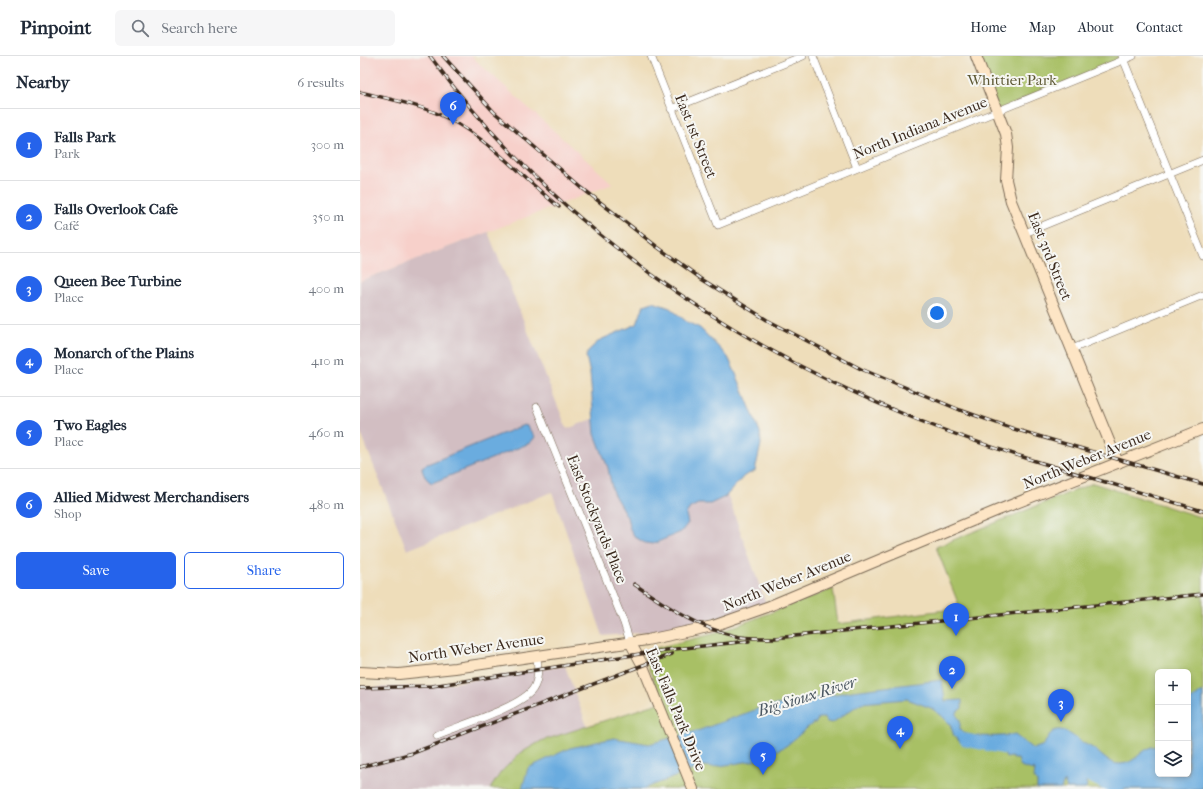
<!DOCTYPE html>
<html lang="en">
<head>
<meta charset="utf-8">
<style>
	body { margin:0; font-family:"IM FELL French Canon",serif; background:#f6f6f7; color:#1f2937 }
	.controls { position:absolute; right:12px; bottom:12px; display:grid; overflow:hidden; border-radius:6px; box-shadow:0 2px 6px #0003 }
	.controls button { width:36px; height:36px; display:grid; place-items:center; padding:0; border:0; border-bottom:1px solid #e0e1e3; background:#fff; color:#1f2937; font:20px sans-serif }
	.you { position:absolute; left:577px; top:257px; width:14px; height:14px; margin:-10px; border:3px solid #fff; border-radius:50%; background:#1a73e8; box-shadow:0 0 0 6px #1a73e833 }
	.badge { display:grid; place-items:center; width:26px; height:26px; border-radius:50%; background:#2563eb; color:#fff; font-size:13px; font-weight:700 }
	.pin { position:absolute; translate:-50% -33px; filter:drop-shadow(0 1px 2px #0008) }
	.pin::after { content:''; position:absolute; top:21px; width:14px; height:12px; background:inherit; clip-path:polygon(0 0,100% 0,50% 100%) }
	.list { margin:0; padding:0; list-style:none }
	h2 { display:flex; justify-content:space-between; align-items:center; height:52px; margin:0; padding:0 16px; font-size:17px }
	h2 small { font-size:13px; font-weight:400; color:#747a83 }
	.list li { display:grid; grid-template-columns:26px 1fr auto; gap:12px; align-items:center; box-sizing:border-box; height:72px; padding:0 16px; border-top:1px solid #e0e1e3 }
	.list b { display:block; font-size:15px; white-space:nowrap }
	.list p { margin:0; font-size:13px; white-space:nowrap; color:#747a83 }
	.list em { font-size:13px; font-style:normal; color:#747a83 }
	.actions { display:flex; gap:8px; padding:12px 16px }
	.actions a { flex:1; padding:9px 0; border:1px solid #2563eb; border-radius:6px; text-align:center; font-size:14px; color:#2563eb }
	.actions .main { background:#2563eb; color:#fff }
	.icon { flex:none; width:22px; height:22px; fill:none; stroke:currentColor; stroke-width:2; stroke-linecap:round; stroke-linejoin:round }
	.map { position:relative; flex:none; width:843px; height:733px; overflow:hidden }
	header { display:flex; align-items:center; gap:24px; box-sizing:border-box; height:56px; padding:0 20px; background:#fff; border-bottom:1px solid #e0e1e3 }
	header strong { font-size:19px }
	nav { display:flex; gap:22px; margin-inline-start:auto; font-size:14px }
	.search { width:280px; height:36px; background:#f6f6f7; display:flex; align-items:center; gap:10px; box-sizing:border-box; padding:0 14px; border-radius:6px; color:#747a83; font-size:15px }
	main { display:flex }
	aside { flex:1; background:#fff }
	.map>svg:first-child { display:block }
</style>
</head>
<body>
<header>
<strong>Pinpoint</strong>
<div class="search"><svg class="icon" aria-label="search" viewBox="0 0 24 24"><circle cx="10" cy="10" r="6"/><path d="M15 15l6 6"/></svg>Search here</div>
<nav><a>Home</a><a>Map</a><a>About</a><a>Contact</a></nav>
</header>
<main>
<aside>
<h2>Nearby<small>6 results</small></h2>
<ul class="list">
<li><span class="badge">1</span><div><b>Falls Park</b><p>Park</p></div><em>300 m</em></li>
<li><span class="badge">2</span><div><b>Falls Overlook Cafe</b><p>Café</p></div><em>350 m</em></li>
<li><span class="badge">3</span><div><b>Queen Bee Turbine</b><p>Place</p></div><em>400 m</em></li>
<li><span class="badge">4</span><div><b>Monarch of the Plains</b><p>Place</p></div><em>410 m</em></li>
<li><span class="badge">5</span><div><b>Two Eagles</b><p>Place</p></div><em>460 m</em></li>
<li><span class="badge">6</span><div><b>Allied Midwest Merchandisers</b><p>Shop</p></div><em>480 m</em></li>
</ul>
<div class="actions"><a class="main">Save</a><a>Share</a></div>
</aside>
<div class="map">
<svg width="843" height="733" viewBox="0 0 843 733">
	<rect width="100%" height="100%" fill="#f6f6f2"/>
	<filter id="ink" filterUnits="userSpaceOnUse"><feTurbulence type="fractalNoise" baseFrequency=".025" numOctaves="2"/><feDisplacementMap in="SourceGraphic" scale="8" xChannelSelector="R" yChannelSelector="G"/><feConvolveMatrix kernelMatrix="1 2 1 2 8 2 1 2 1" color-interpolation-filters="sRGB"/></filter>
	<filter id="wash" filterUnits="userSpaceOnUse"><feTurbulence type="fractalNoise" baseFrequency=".012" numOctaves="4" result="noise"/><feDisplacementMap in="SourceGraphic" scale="16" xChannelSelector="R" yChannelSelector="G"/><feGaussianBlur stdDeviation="0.9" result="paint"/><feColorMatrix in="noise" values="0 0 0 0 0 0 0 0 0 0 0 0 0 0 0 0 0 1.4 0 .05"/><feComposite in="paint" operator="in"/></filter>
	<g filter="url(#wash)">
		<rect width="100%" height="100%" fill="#eeddba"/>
		<polygon fill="#f7d0ca" points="0,0 111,0 253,128 0,225"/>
		<g fill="#d2bec2">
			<polygon points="128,176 207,373 238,361 347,381 406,548 333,570 291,576 243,580 192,436 47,494 0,375 0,225"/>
			<polygon points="205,610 227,670 181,685 141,716 130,733 0,733 0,632 72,630"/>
		</g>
		<g fill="#a8c065" stroke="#727542" fill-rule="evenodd">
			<polygon points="616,0 762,0 764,4 638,54"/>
			<path d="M 733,427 L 843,462 L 843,733 L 130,733 L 141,716 L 159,698 L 181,685 L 302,646 L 284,600 L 292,593 L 357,577 L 473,533 L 478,568 L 600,552 L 576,491 ZM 798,616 L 828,616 L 828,718 L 798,718 Z"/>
		</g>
		<g fill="#6bacdf" stroke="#536b7e">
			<polygon points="293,246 310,252 327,266 340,272 368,301 377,320 400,376 401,388 395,415 384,420 365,441 350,448 338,448 330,452 326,458 328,467 321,476 293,488 285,487 275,481 270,473 267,461 253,437 248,412 235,378 230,318 226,300 229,294 240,284 277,268 284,249"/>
			<path d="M 164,369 L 167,370 L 175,381 L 170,387 L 72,427 C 66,424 62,417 62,411 L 65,409 Z"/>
			<path d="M 582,624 L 585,645 L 602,644 L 602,652 L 597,656 L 597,660 L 600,664 L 600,674 C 606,683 644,680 655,679 L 673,693 L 684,689 C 694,665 705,674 720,685 C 724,688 728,689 731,691 C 741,697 747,708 760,708 C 777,708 780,691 798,690 L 798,718 L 828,718 L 828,646 L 843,635 L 843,733 L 744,733 L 739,718 L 728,722 L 726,726 L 727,730 L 725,733 L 707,733 L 704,725 L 701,733 L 677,733 L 677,726 L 674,722 L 675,714 L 672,713 L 674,715 L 667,712 L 665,713 L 660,709 L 658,703 L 654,703 L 651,701 L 646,702 C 641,688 639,686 622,686 L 621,688 L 609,686 L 604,690 L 594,680 L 590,668 L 581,659 L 571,652 L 547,643 L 501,647 L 472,667 L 467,666 L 464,662 L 458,662 L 456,667 L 453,667 L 426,690 L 398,704 L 353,711 L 343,710 L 283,733 L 162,733 L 168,712 L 210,692 L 254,682 L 289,688 L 340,674 L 400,652 L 492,635 Z"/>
		</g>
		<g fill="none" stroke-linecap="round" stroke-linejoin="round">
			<g stroke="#6bacdf" stroke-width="13">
				<polyline points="606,684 659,695"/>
				<polyline points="716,713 757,733"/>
			</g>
		</g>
	</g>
	<g filter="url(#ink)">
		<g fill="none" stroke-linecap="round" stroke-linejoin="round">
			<defs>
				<g id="street">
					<polyline points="291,0 358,169 773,0"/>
					<polyline points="453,0 497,112"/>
					<polyline points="762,0 843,200"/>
					<polyline points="311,53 443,0"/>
					<polyline points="665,177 843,104"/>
					<polyline points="712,293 843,239"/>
					<polyline points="177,351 264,567 270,586"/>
					<path d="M 77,679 C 98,670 161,651 173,633 C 179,624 178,611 177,600"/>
				</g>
				<g id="secondary">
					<polyline points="616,0 646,78 648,92 646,124 651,145 758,407"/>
					<polyline points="270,586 282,608 333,733"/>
					<polyline points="0,616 39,618 95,612 287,584 353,570 407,551 636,455 843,373"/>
				</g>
			</defs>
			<use href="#street" stroke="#7a6955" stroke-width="8"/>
			<use href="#secondary" stroke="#7a6955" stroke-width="12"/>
			<use href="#street" stroke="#fff" stroke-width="7"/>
			<use href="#secondary" stroke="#fde5c5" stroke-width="10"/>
			<defs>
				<g id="rail">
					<path d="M 70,0 C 192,167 368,288 558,364 C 651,401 748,426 843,455"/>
					<polyline points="83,0 134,56 222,132 296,190 343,224 407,264 501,313 600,354 654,373 843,428"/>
					<path d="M 0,36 C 25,42 52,47 76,57 C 124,77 159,119 199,151"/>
					<path d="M 274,528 C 305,549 338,572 375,580 C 388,583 401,582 415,582 L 843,538"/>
					<polyline points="0,632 72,630 306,594 389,585"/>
					<polyline points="0,711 53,697 312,598"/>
				</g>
			</defs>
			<use href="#rail" stroke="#3b2a1e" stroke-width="3.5"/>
			<use href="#rail" stroke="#f6f6f2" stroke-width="2" stroke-dasharray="6" stroke-linecap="butt"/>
		</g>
	</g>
	<g text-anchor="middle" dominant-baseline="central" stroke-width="4" stroke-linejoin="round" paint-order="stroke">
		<g font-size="15" fill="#5c5733" stroke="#f6f6f2">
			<text x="652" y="24">Whittier Park</text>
		</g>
		<g font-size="15" fill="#3b2a1e" stroke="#f6f6f2">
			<text transform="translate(560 72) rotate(-22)">North Indiana Avenue</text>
			<text transform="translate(336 80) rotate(68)">East 1st Street</text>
			<text transform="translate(690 200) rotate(68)">East 3rd Street</text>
			<text transform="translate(727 403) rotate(-22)">North Weber Avenue</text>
			<text transform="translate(237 463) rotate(68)">East Stockyards Place</text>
			<text transform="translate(427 525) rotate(-22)">North Weber Avenue</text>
			<text transform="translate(116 592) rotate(-8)">North Weber Avenue</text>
			<text transform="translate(316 653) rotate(67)">East Falls Park Drive</text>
		</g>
		<g font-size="16" font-style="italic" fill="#4c5862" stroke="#f6f6f2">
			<text transform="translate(447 640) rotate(-17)">Big Sioux River</text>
		</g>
	</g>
</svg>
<div class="controls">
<button>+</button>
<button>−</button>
<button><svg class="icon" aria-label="layers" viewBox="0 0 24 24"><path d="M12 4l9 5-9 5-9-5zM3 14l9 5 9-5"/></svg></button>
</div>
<div class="you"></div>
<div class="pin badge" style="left:596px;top:580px">1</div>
<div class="pin badge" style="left:592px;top:633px">2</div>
<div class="pin badge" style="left:701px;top:666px">3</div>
<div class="pin badge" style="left:540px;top:693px">4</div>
<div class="pin badge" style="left:403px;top:719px">5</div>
<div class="pin badge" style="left:93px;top:69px">6</div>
</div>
</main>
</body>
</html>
